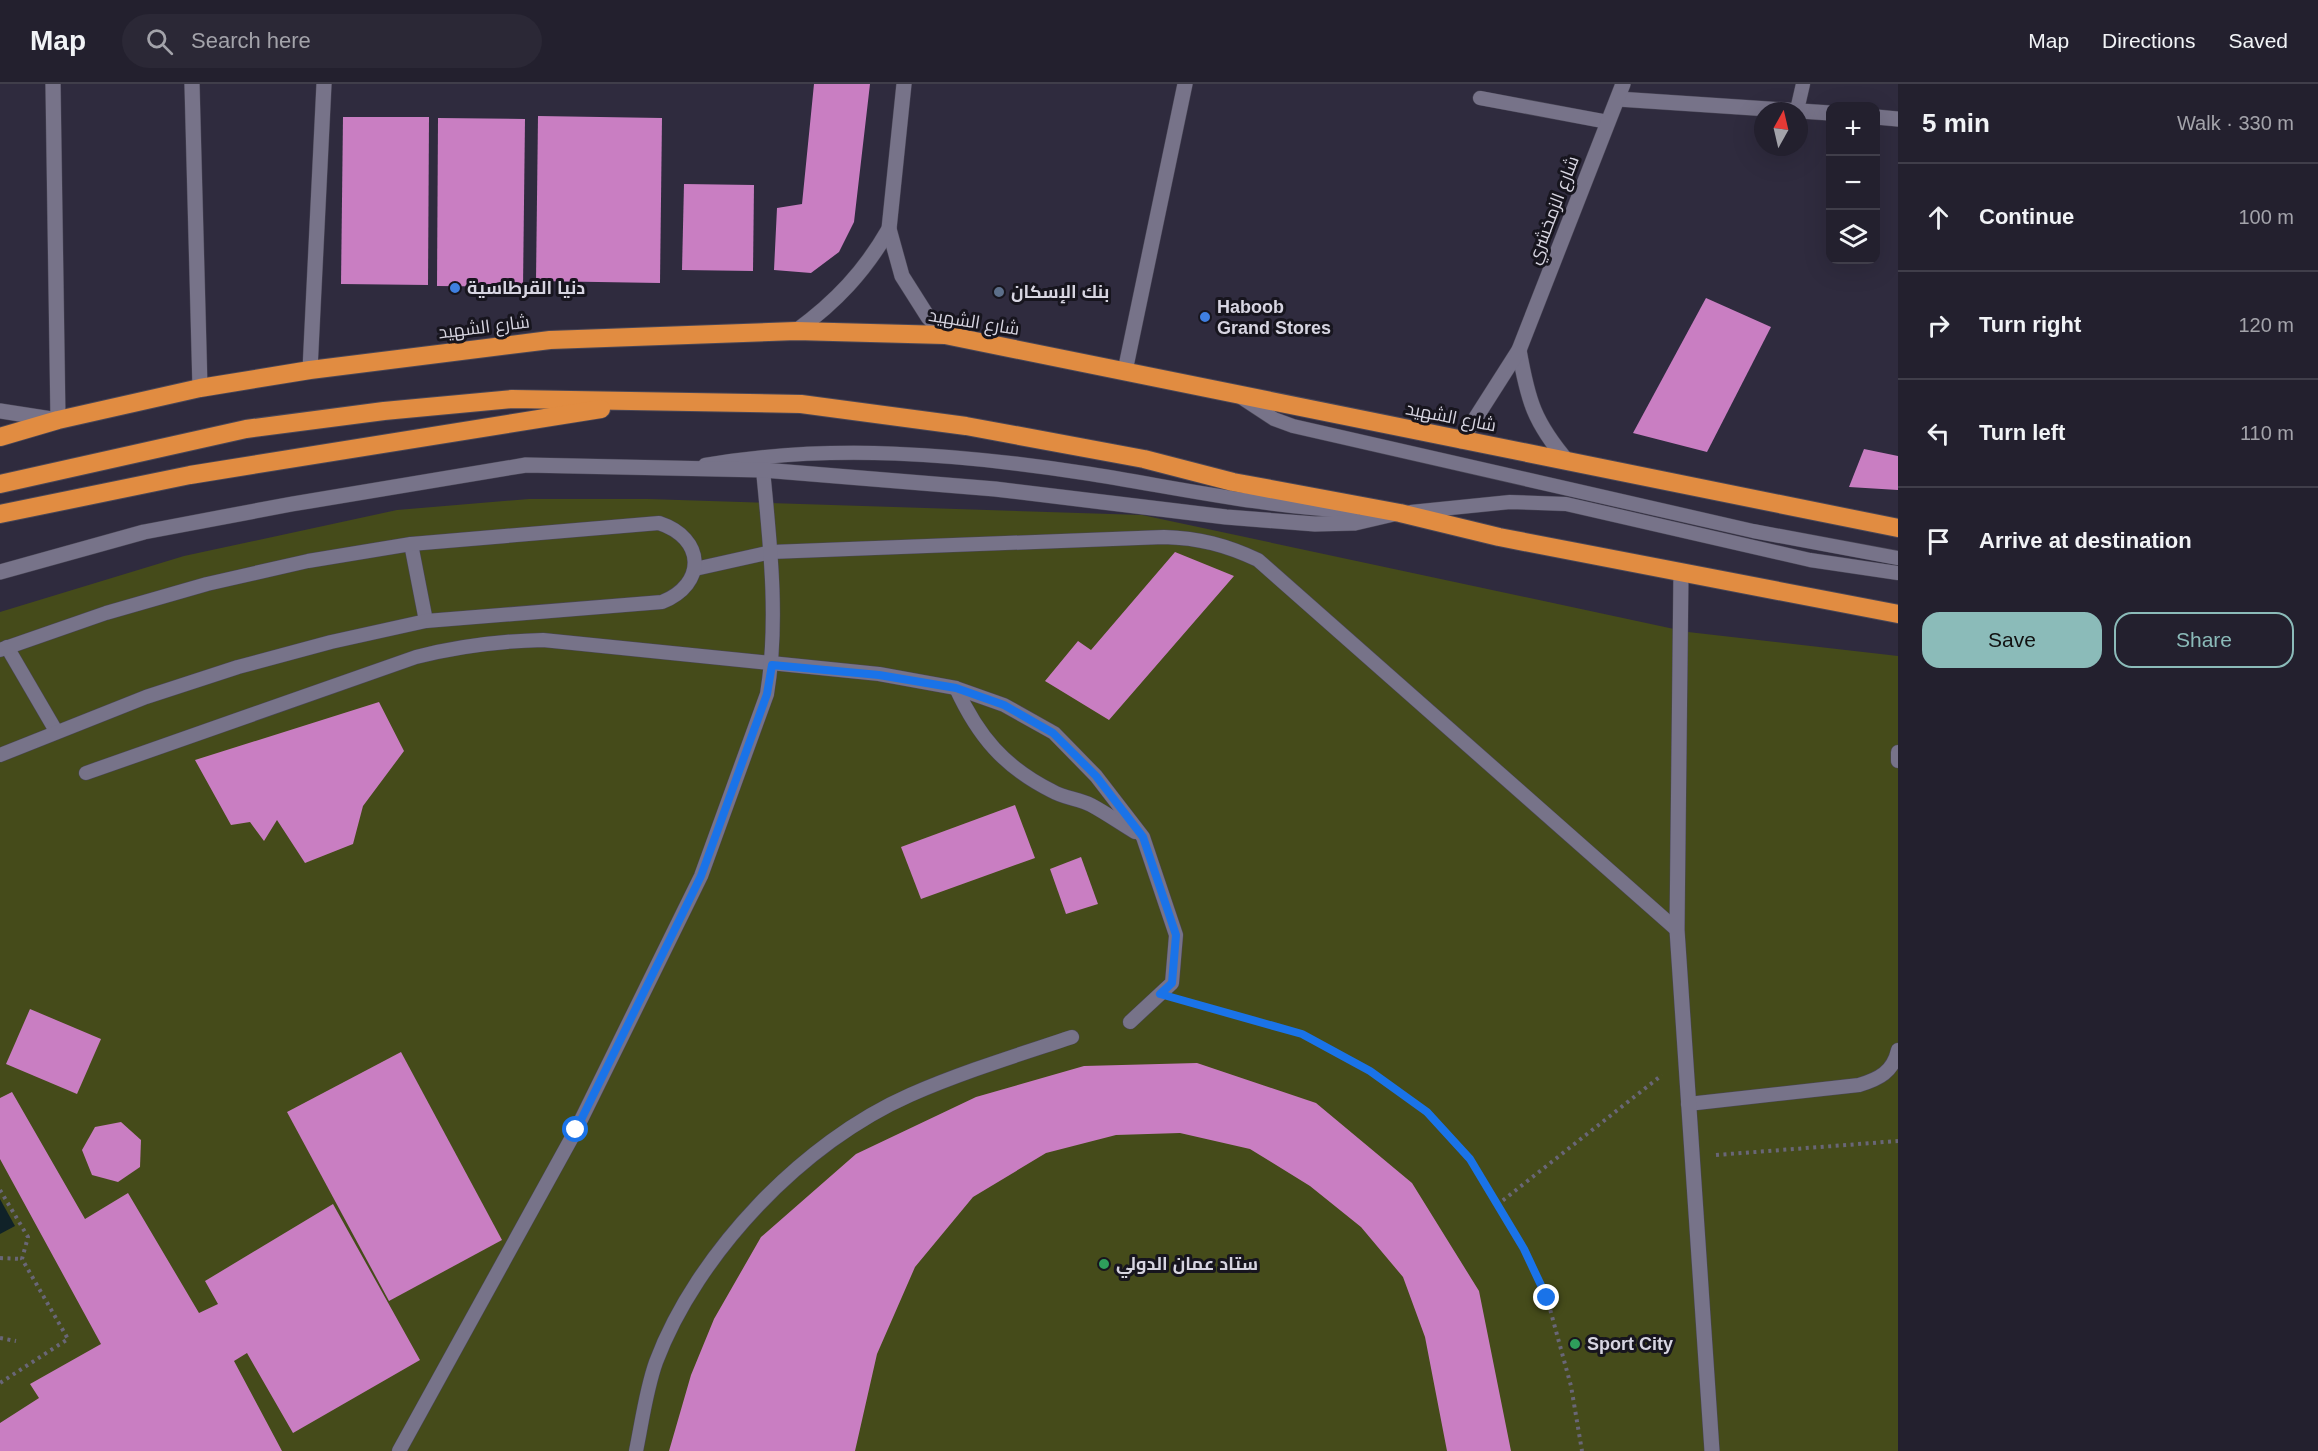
<!DOCTYPE html>
<html lang="en">
<head>
<meta charset="utf-8">
<style>
	body { margin:0; font-family:Arial,Cairo,sans-serif; background:#2b2836; color:#f1f3f6 }
	.controls { position:absolute; right:18px; top:18px; display:grid; overflow:hidden; border-radius:12px; box-shadow:0 6px 24px #0002 }
	.controls button { width:54px; height:54px; display:grid; place-items:center; padding:0; border:0; border-bottom:2px solid #403e4a; background:#23202e; color:#f1f3f6; font:30px sans-serif }
	.compass { position:absolute; left:1754px; top:18px; width:54px; height:54px; border-radius:50%; background:#23202e; box-shadow:0 6px 24px #0002; rotate:8deg }
	.stop { position:absolute; width:18px; height:18px; margin:-14px; border:4px solid #1a73e8; border-radius:50%; background:#fff }
	.stop.end { background:#1a73e8; border-color:#fff; box-shadow:0 2px 6px #0008 }
	.list { margin:0; padding:0; list-style:none }
	h2 { display:flex; justify-content:space-between; align-items:center; height:78px; margin:0; padding:0 24px; font-size:26px }
	h2 small { font-size:20px; font-weight:400; color:#a3a3aa }
	.list li { display:grid; grid-template-columns:39px 1fr auto; gap:18px; align-items:center; box-sizing:border-box; height:108px; padding:0 24px; border-top:2px solid #403e4a }
	.list b { display:block; font-size:22px; white-space:nowrap }
	.list em { font-size:20px; font-style:normal; color:#a3a3aa }
	.actions { display:flex; gap:12px; padding:18px 24px }
	.actions a { flex:1; padding:14px 0; border:2px solid #8bbbb9; border-radius:18px; text-align:center; font-size:21px; color:#8bbbb9 }
	.actions .main { background:#8bbbb9; color:#111 }
	.icon { flex:none; width:33px; height:33px; fill:none; stroke:currentColor; stroke-width:2; stroke-linecap:round; stroke-linejoin:round }
	.map { position:relative; flex:none; width:1898px; height:1367px; overflow:hidden }
	header { display:flex; align-items:center; gap:36px; box-sizing:border-box; height:84px; padding:0 30px; background:#23202e; border-bottom:2px solid #403e4a }
	header strong { font-size:28px }
	nav { display:flex; gap:33px; margin-inline-start:auto; font-size:21px }
	.search { width:420px; height:54px; background:#2b2836; display:flex; align-items:center; gap:15px; box-sizing:border-box; padding:0 21px; border-radius:33px; color:#a3a3aa; font-size:22px }
	main { display:flex }
	aside { flex:1; background:#23202e }
	.map>svg:first-child { display:block }
</style>
</head>
<body>
<header>
<strong>Map</strong>
<div class="search"><svg class="icon" aria-label="search" viewBox="0 0 24 24"><circle cx="10" cy="10" r="6"/><path d="M15 15l6 6"/></svg>Search here</div>
<nav><a>Map</a><a>Directions</a><a>Saved</a></nav>
</header>
<main>
<div class="map">
<svg width="1898" height="1367" viewBox="0 0 1898 1367">
	<rect width="100%" height="100%" fill="#2f2b3e"/>
	<polygon fill="#454b1a" points="529,415 648,415 1142,431 1688,548 1898,572 1898,1367 0,1367 0,528 184,472 397,426"/>
	<polygon fill="#102228" points="0,1115 15,1142 0,1150"/>
	<g fill="#c97ec2">
		<polygon points="814,0 870,0 854,138 839,168 811,189 774,186 777,124 802,120"/>
		<polygon points="538,32 662,34 660,199 536,197"/>
		<polygon points="343,33 429,33 428,201 341,200"/>
		<polygon points="438,34 525,35 523,203 437,202"/>
		<polygon points="684,100 754,101 753,187 682,186"/>
		<polygon points="1706,214 1771,243 1707,368 1633,349"/>
		<polygon points="1864,365 1898,372 1898,406 1849,403"/>
		<polygon points="1175,468 1234,492 1109,636 1045,597 1078,557 1091,566"/>
		<polygon points="379,618 404,667 363,722 353,760 305,779 277,736 264,757 250,738 231,741 195,676"/>
		<polygon points="1015,721 1035,774 921,815 901,763"/>
		<polygon points="1081,773 1098,820 1066,830 1050,785"/>
		<polygon points="30,925 101,955 77,1010 6,980"/>
		<polygon points="401,968 502,1156 389,1217 287,1028"/>
		<polygon points="1197,979 1316,1019 1412,1099 1479,1207 1511,1367 1447,1367 1425,1253 1403,1193 1361,1143 1310,1102 1250,1065 1180,1049 1116,1051 1046,1069 973,1113 915,1183 877,1270 855,1367 669,1367 691,1291 714,1235 761,1153 856,1070 976,1013 1084,982"/>
		<polygon points="12,1008 85,1135 128,1109 199,1229 218,1220 205,1197 333,1120 420,1276 293,1349 247,1269 234,1277 282,1367 0,1367 0,1339 39,1314 30,1300 101,1260 0,1075 0,1014"/>
		<polygon points="121,1038 141,1056 140,1083 118,1098 92,1091 82,1066 95,1043"/>
	</g>
	<g fill="none" stroke-linecap="round" stroke-linejoin="round">
		<defs>
			<g id="lane">
				<polyline points="1480,14 1608,38"/>
				<polyline points="1797,26 1803,0"/>
				<polyline points="1239,312 1274,335 1293,342 1753,447 1898,474"/>
				<path d="M 705,381 C 830,359 960,370 1084,389 C 1174,403 1262,423 1353,427"/>
				<polyline points="1411,428 1510,418 1566,420 1810,476 1898,489"/>
				<polyline points="411,460 426,537"/>
				<path d="M 695,485 L 771,468 L 1164,453 C 1199,454 1226,461 1258,476 L 1677,846"/>
				<polyline points="7,563 56,647"/>
				<path d="M 0,566 L 106,529 L 207,500 L 308,477 L 411,460 L 659,439 C 705,454 707,500 662,518 L 426,537 L 331,558 L 238,583 L 146,613 L 0,671"/>
				<path d="M 956,604 C 978,652 1004,683 1052,707 C 1064,714 1079,715 1091,721 C 1106,729 1120,739 1135,748"/>
				<polyline points="1898,668 1898,677"/>
				<path d="M 86,689 L 416,573 C 459,562 499,557 543,556 L 879,590 L 956,604 L 1004,621 L 1054,649 L 1096,692 L 1143,753 L 1176,851 L 1172,899 L 1130,938"/>
				<path d="M 1688,1020 L 1859,1001 C 1879,995 1893,988 1898,966"/>
				<path d="M 399,1367 L 576,1046 L 701,792 L 767,610 C 779,537 770,459 763,386"/>
				<path d="M 636,1367 C 642,1338 646,1306 656,1278 C 697,1169 803,1058 910,1011 C 962,988 1018,971 1072,953"/>
			</g>
			<g id="street">
				<polyline points="53,0 58,336"/>
				<polyline points="192,0 200,304"/>
				<polyline points="904,0 889,145 902,192 928,233 945,251"/>
				<polyline points="1618,15 1830,29"/>
				<polyline points="1876,33 1898,35"/>
				<path d="M 796,247 C 836,218 865,187 889,145"/>
				<path d="M 1519,266 C 1528,317 1534,338 1568,378"/>
				<polyline points="310,286 324,0"/>
				<polyline points="1125,287 1185,0"/>
				<polyline points="1461,357 1519,266 1623,0"/>
				<polyline points="1681,488 1677,846 1712,1367"/>
			</g>
			<g id="secondary">
				<polyline points="0,327 58,336"/>
				<polyline points="0,488 144,448 292,420 526,381 763,386 995,405 1226,433 1315,440 1355,439 1398,429"/>
			</g>
			<g id="highway">
				<polyline points="0,353 58,336 200,304 310,286 550,256 796,247 945,251 1898,444"/>
				<polyline points="0,400 246,345 384,327 512,315 801,320 966,342 1144,375 1233,398 1400,429 1499,453 1898,530"/>
				<polyline points="0,430 190,391 601,325"/>
			</g>
		</defs>
		<use href="#lane" stroke="#494656" stroke-width="15"/>
		<use href="#street" stroke="#494656" stroke-width="16"/>
		<use href="#secondary" stroke="#494656" stroke-width="16"/>
		<use href="#highway" stroke="#494656" stroke-width="20"/>
		<g stroke="#696677" stroke-width="4" stroke-dasharray="3 4.5" stroke-linecap="butt">
			<polyline points="1187,917 1302,950 1369,987 1427,1028 1470,1075 1524,1165 1547,1214 1571,1302 1582,1367"/>
			<polyline points="1716,1071 1898,1057"/>
			<polyline points="0,1106 28,1153 22,1175 68,1255 0,1299"/>
			<polyline points="1497,1121 1662,991"/>
			<polyline points="0,1174 22,1175"/>
			<polyline points="0,1254 16,1257"/>
		</g>
		<use href="#lane" stroke="#777389" stroke-width="14"/>
		<use href="#street" stroke="#777389" stroke-width="15"/>
		<use href="#secondary" stroke="#777389" stroke-width="15"/>
		<use href="#highway" stroke="#e18c41" stroke-width="18"/>
	</g>
	<g fill="none" stroke-linecap="round" stroke-linejoin="round">
		<polyline stroke="#1a73e8" stroke-width="8" points="576,1046 701,792 767,610 772,581 879,591 956,604 1004,621 1053,649 1096,692 1143,753 1176,851 1172,899 1160,910 1302,950 1370,987 1427,1028 1470,1075 1524,1165 1547,1214"/>
	</g>
	<g fill="#3f7fe0" stroke="#17151e" stroke-width="2">
		<circle cx="455" cy="204" r="6"/>
		<circle cx="1205" cy="233" r="6"/>
	</g>
	<circle fill="#5c6f8a" stroke="#17151e" stroke-width="2" cx="999" cy="208" r="6"/>
	<g fill="#2e9e5b" stroke="#17151e" stroke-width="2">
		<circle cx="1104" cy="1180" r="6"/>
		<circle cx="1575" cy="1260" r="6"/>
	</g>
	<g text-anchor="middle" dominant-baseline="central" stroke-width="6" stroke-linejoin="round" paint-order="stroke">
		<g font-size="18" fill="#d7d5e1" stroke="#17151e">
			<text transform="translate(1553 126) rotate(-69)">شارع الزمخشري</text>
			<text transform="translate(974 238) rotate(9)">شارع الشهيد</text>
			<text transform="translate(484 243) rotate(-7)">شارع الشهيد</text>
			<text transform="translate(1451 333) rotate(11)">شارع الشهيد</text>
		</g>
		<g font-size="18" font-weight="bold" fill="#d7d5e1" stroke="#17151e" text-anchor="start">
			<text x="467" y="204">دنيا القرطاسية</text>
			<text x="1011" y="208">بنك الإسكان</text>
			<text x="1217" y="223">Haboob<tspan x="1217" dy="21">Grand Stores</tspan></text>
			<text x="1116" y="1180">ستاد عمان الدولي</text>
			<text x="1587" y="1260">Sport City</text>
		</g>
	</g>
</svg>
<div class="controls">
<button>+</button>
<button>−</button>
<button><svg class="icon" aria-label="layers" viewBox="0 0 24 24"><path d="M12 4l9 5-9 5-9-5zM3 14l9 5 9-5"/></svg></button>
</div>
<svg class="compass" viewBox="-18 -18 36 36"><path d="M0-13l5 13h-10z" fill="#e53935"/><path d="M0 13l5-13h-10z" fill="#a3a3aa"/></svg>
<div class="stop" style="left:576px;top:1046px"></div>
<div class="stop end" style="left:1547px;top:1214px"></div>
</div>
<aside>
<h2>5 min<small>Walk · 330 m</small></h2>
<ul class="list">
<li><svg class="icon" aria-label="ahead" viewBox="0 0 24 24"><path d="M12 20V5M6 11l6-6 6 6"/></svg><div><b>Continue</b></div><em>100 m</em></li>
<li><svg class="icon" aria-label="right" viewBox="0 0 24 24"><path d="M7 20v-9h11M14 6l5 5-5 5"/></svg><div><b>Turn right</b></div><em>120 m</em></li>
<li><svg class="icon" aria-label="left" viewBox="0 0 24 24"><path d="M17 20v-9H6M10 6l-5 5 5 5"/></svg><div><b>Turn left</b></div><em>110 m</em></li>
<li><svg class="icon" aria-label="arrive" viewBox="0 0 24 24"><path d="M6 21V4h12l-3 4 3 4H6"/></svg><div><b>Arrive at destination</b></div></li>
</ul>
<div class="actions"><a class="main">Save</a><a>Share</a></div>
</aside>
</main>
</body>
</html>
